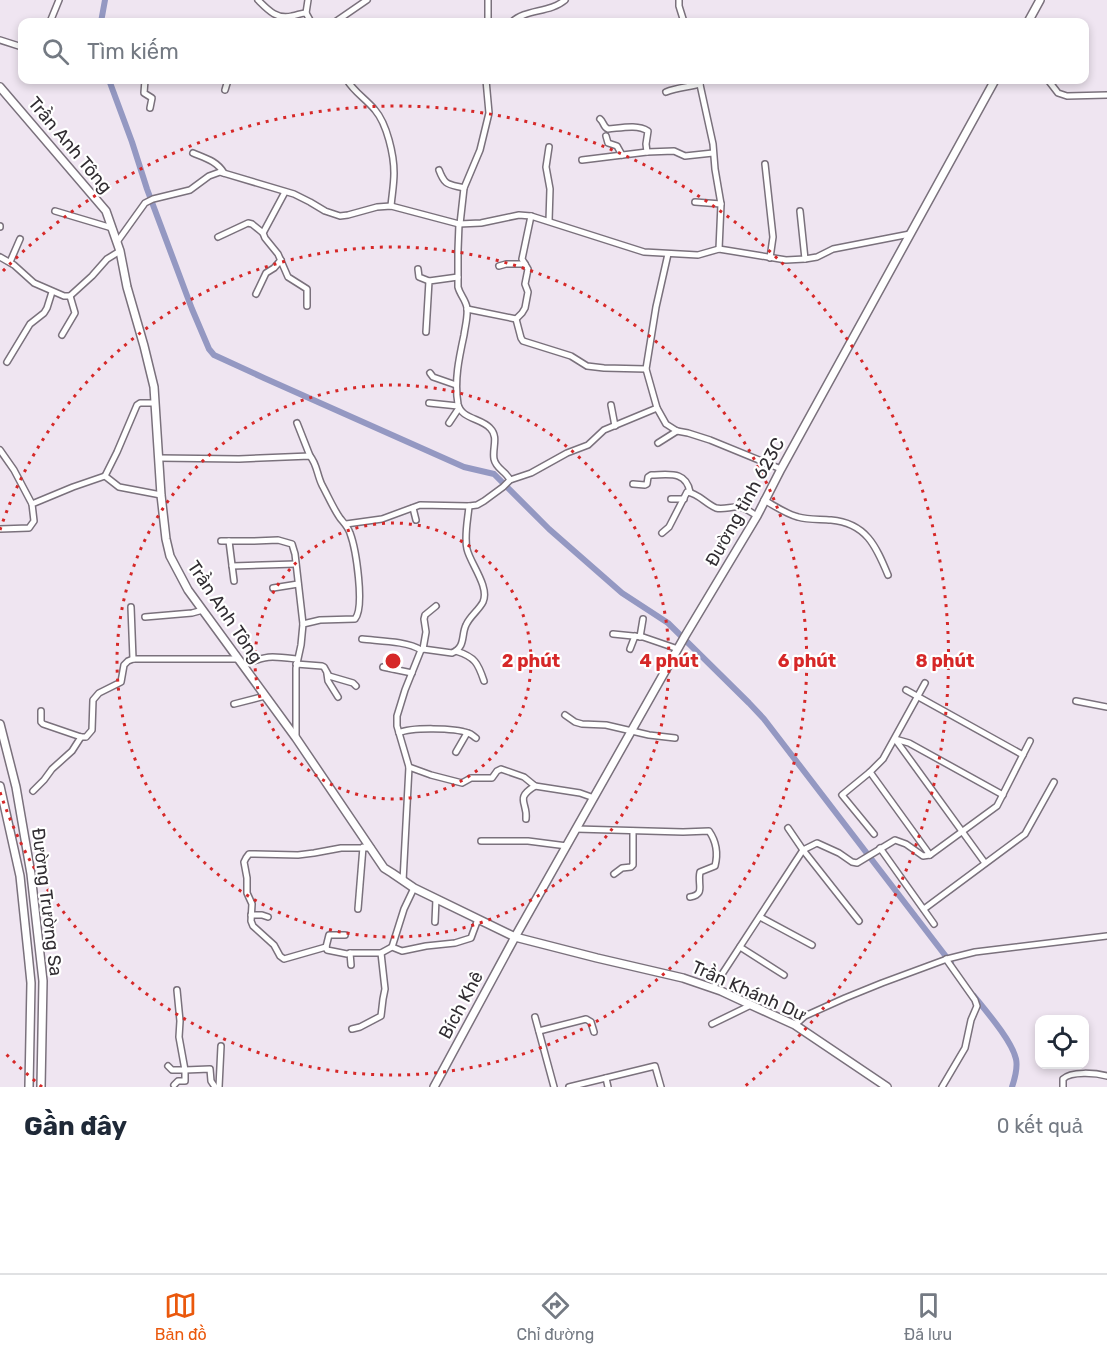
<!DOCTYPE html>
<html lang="vi">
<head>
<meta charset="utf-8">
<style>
	body { margin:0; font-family:Rubik,sans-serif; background:#f6f6f7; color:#1f2937 }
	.controls { position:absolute; right:18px; bottom:18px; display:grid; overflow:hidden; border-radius:12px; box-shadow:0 3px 9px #0003 }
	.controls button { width:54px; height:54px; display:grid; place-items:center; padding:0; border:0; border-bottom:2px solid #e0e1e3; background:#fff; color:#1f2937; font:30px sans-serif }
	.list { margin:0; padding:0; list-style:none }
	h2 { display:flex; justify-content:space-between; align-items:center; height:78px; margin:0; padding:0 24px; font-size:26px }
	h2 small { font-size:20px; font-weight:400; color:#747a83 }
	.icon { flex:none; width:33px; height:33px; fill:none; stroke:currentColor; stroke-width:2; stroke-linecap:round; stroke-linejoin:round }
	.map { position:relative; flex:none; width:1107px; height:1087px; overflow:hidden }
	.search { position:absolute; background:#fff; box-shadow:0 3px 9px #0003; left:18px; right:18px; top:18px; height:66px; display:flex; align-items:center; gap:15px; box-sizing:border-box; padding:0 21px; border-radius:12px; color:#747a83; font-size:22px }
	.sheet { height:186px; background:#fff }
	nav { display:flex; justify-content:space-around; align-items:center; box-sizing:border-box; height:84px; border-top:2px solid #e0e1e3; background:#fff; font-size:16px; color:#747a83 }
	nav a { display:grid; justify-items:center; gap:3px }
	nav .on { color:#ea580c }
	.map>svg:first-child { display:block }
</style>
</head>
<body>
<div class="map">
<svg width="1107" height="1087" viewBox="0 0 1107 1087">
	<rect width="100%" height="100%" fill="#efe5f1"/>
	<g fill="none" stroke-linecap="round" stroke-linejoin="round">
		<g stroke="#9498c2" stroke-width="6">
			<polyline points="101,22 105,0"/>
			<polyline points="109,80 132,142 147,189 192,309 209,349 214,355 264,378 464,467 494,474 549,529 622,593 668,623 749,703 764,719 951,963"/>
			<path d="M 974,996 C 986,1011 1012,1041 1016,1059 C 1018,1068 1015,1078 1012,1087"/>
		</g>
		<defs>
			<g id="street">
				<path d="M 258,0 C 268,10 277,20 292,16 C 298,15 301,13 306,13 L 311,22"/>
				<polyline points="488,0 488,22"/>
				<polyline points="679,0 679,6 684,22"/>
				<polyline points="306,13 308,0"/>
				<polyline points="50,22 59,0"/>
				<polyline points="335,22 367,0"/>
				<path d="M 512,22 C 525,9 550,13 565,0"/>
				<polyline points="0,40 22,47"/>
				<polyline points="145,80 144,93 152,98 150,108"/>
				<path d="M 347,80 C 354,92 366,99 375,110 C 387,124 394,155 394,173 C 394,184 392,195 391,206"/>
				<polyline points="699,80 713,144 715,169 721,204 719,249"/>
				<polyline points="1048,80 1058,93 1067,96 1107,95"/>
				<polyline points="225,90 228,80"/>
				<path d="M 666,92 C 676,88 688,87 700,84"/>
				<path d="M 600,119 C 604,122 603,127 608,129 C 621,128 637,124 648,131 L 646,144 L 647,152"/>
				<polyline points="606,136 608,143 617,146 622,155"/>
				<path d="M 193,153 C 205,158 217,161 224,173"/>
				<polyline points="582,160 647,152 674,151 685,156 713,153"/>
				<polyline points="765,164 773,237 770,258"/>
				<path d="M 439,170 C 445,186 448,184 464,188"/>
				<polyline points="285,192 263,233 265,238 278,254 288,277 307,289 307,306"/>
				<polyline points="695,202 721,204"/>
				<polyline points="55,211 112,228"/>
				<polyline points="800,211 805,259"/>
				<polyline points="549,221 550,189 546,167 549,147"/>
				<path d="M 459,224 L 458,250 L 458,287 C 460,295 466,300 467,308 C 468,317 465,327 464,335 C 459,358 454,381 458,404 C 461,419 481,418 490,428 C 499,437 492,448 494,459 C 496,469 506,471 510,480"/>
				<polyline points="460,224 464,188 480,150 489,113 486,80"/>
				<polyline points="0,227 0,226"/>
				<polyline points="218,237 248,223 252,224 263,233"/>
				<polyline points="117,242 145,203 153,199 190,190 209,176 220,172 294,194 310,202 325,211 340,216 348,215 377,207 391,206 459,224 481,223 519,215 531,216 644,252 698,255 719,249 786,260 805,259 817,257 833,249 910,234"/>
				<polyline points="668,254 656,307 646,369 657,408 666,424 677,431 688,433 710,440 781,469"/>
				<polyline points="0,257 14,265 34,283 64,296 70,296 92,276 107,259 120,251"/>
				<polyline points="10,262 20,239"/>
				<polyline points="499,266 506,264 525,264"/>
				<polyline points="418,269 419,277 429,281"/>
				<polyline points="256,294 266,273 274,268 281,260"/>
				<polyline points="467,309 516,319 521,338 523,341 571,356 587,366 604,368 646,369"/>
				<polyline points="516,319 522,313 525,308 528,292 525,284 528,269 522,259 531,216"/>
				<polyline points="426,332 429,281 458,277"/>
				<polyline points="62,335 75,313 70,296"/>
				<polyline points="7,362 30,324 44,313 47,308 52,292"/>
				<polyline points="430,373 433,377 456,385"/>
				<polyline points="429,403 458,406"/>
				<polyline points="611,405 615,426"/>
				<polyline points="297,423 310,456"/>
				<polyline points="449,423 459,408"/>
				<polyline points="658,443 677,431"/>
				<polyline points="0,450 14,470 32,504"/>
				<path d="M 159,458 L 239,459 L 310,456 C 317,464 317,475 322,485 C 328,496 333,508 340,518 C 344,523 348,527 350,533 C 356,549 365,607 355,619 L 320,620 L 303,624 L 301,645 L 296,668 L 296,736"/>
				<polyline points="105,476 117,452 137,405 140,403 155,403"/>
				<path d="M 633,484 L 645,485 L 647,484 L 648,477 L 651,475 C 668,475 686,470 690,492"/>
				<polyline points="671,499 684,499"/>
				<path d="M 764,500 C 775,506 786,514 798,517 C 808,520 820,519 831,520 C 866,523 876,546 888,575"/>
				<polyline points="413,508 416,520"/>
				<polyline points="346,524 382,519 420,505 469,506 477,505 484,501 503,487 510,480 531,473 567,453 588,445 604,430 657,408"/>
				<polyline points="0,529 29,528 34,521 32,504 73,487 105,476 119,487 161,495"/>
				<path d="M 662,533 L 669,527 L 687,492 C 698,493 706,504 716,508 C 724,510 732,506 740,507 C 746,508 752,513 757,516"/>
				<polyline points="221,541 254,541 278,540 292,544 295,554 303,624"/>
				<polyline points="229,541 234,581"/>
				<polyline points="232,566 296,564"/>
				<polyline points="273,588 298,584"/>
				<polyline points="131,607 133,659"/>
				<polyline points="145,617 192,613 203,610"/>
				<polyline points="613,634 643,637 678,649"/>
				<polyline points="640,637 643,619"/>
				<path d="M 362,639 C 379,641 407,641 421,650"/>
				<polyline points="423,649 426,632 424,619 425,615 436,606"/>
				<polyline points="630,649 635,636"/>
				<path d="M 456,651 C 475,657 478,663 484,681"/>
				<polyline points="296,664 322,666 324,667 329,676 353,683 356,686"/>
				<path d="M 243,665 C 267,655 271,656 297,659"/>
				<polyline points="383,667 412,673"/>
				<polyline points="327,674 328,681 338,697"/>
				<polyline points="906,690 1023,755"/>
				<polyline points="1076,701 1107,707"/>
				<polyline points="234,704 265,696"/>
				<polyline points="41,711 41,722 43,724 81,737 86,737 92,730 93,700 99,693 121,682 124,665 128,661 133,659 238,659"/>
				<polyline points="565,715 575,722 582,724 606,725 649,735 675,738"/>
				<path d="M 399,733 C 411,727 455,728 468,733 C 472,734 473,736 476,738"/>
				<polyline points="895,739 985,863"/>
				<polyline points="895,739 909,743 1003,795"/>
				<polyline points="456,752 467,733"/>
				<polyline points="409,767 431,775 462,783 471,778 492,778 497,771 501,769 524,777 535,786 580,793 594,798"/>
				<polyline points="870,772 930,855"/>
				<polyline points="33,791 44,780 52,769 72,751 81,737"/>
				<path d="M 526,819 C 528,802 514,799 535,786"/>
				<polyline points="788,828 803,850 859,921"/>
				<path d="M 576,829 L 683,832 L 709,831 C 716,841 718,854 715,866 L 700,872 C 697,885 706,894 690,897"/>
				<polyline points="874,834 842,795 870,772 883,759 925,683"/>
				<polyline points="481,841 528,841 567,846"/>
				<polyline points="880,848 934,924"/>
				<polyline points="614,874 622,868 631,867 633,865 633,831"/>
				<path d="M 403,881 L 409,767 L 397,726 L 397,716 L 405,690 L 421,650 L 423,649 L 452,653 C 466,647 461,635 466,625 C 470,616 479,610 483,602 C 490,587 470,563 467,549 C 464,536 468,519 469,506"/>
				<polyline points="358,909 363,847"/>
				<polyline points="924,909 1025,834 1054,782"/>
				<polyline points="251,915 262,915 268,917"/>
				<polyline points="760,917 812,945"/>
				<polyline points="435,922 436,899"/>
				<polyline points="345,935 329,935 326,947 327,950 347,954 350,953 381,953 392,947 402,951 426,946 455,943 471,938 478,919"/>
				<polyline points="326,947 284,959 280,956 274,945 253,926 251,921 252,904 247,893 247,878 244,862 246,858 249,854 255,854 298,855 314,853 341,848 371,848"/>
				<polyline points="392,947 404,909 414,888"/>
				<polyline points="740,947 784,975"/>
				<polyline points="350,953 351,965"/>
				<polyline points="713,988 803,850 817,843 839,853 852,862 857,863 895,840 906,844 923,856 930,855 997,806 1030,741"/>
				<polyline points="177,990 180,1021 179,1037 185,1070 210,1069 211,1081 215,1087"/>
				<polyline points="535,1017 554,1087"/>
				<polyline points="712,1024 751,1005"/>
				<polyline points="795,1025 805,1016 845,998 882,983 947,959 975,952 1107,936"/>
				<polyline points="352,1029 360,1027 381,1016 383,999 385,989 381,953"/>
				<polyline points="539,1031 586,1019 591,1022 594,1032"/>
				<polyline points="168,1066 172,1070 185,1070 185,1081 178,1081 174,1085"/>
				<polyline points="606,1078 608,1087"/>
				<polyline points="219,1087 221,1046"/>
				<polyline points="569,1087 655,1066 661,1087"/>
				<polyline points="942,1087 965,1048 971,1020 977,1006 975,1000 946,959"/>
				<path d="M 1063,1087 L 1063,1079 C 1071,1071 1096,1073 1107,1076"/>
			</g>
			<g id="secondary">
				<polyline points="1028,22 1040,0"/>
				<polyline points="0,87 106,211 120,251 127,287 144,346 154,387 161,495 166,539 170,556 188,590 296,738 384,868 392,873 414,888 515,937 597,958 683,978 721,991 751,1005 795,1025 887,1087"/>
				<polyline points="0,724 16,787 31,874 43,981 41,1087"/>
				<polyline points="0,786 20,876 28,953 31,983 29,1087"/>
				<polyline points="434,1087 515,937 685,636 757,516 781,469 995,80"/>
			</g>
		</defs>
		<use href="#street" stroke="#7a717c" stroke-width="8"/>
		<use href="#secondary" stroke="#7a717c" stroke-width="10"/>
		<use href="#street" stroke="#fff" stroke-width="5"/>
		<use href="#secondary" stroke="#fff" stroke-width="7"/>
	</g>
	<g fill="none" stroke="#d62828" stroke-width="3" stroke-dasharray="3 6">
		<circle cx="393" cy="661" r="138"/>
		<circle cx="393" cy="661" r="276"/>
		<path d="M0 530A414 414 0 1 1 0 792"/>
		<path d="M42 1087A552 552 0 0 1 3 1051M3 271A552 552 0 1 1 744 1087"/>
	</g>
	<g text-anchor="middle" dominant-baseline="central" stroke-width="4.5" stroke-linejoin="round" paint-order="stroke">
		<g font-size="18" fill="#312d32" stroke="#fff">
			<text transform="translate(70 145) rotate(50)">Trần Anh Tông</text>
			<text transform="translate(745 502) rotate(-61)">Đường tỉnh 623C</text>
			<text transform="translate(225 612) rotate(56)">Trần Anh Tông</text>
			<text transform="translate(47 902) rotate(83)">Đường Trường Sa</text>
			<text transform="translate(749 991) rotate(24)">Trần Khánh Dư</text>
			<text transform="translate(461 1005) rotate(-62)">Bích Khê</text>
		</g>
	</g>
	<circle cx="393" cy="661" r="9" fill="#d62828" stroke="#fff" stroke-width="3"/>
	<g font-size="18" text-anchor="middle" font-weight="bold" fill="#d62828" stroke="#fff" stroke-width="4.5" stroke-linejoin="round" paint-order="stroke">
		<text x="531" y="667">2 phút</text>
		<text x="669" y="667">4 phút</text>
		<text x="807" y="667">6 phút</text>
		<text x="945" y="667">8 phút</text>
	</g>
</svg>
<div class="controls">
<button><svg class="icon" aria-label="locate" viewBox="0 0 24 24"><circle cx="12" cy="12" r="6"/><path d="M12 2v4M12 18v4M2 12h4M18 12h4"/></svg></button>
</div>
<div class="search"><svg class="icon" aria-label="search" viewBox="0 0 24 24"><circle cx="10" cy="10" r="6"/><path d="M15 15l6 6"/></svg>Tìm kiếm</div>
</div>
<section class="sheet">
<h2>Gần đây<small>0 kết quả</small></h2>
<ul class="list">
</ul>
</section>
<nav>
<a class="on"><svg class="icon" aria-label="map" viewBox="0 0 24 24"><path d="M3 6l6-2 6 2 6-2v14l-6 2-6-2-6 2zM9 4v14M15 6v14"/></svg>Bản đồ</a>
<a><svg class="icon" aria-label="directions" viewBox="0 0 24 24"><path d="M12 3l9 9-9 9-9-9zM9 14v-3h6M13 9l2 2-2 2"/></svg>Chỉ đường</a>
<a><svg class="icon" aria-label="saved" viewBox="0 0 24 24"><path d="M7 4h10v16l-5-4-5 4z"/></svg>Đã lưu</a>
</nav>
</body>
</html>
